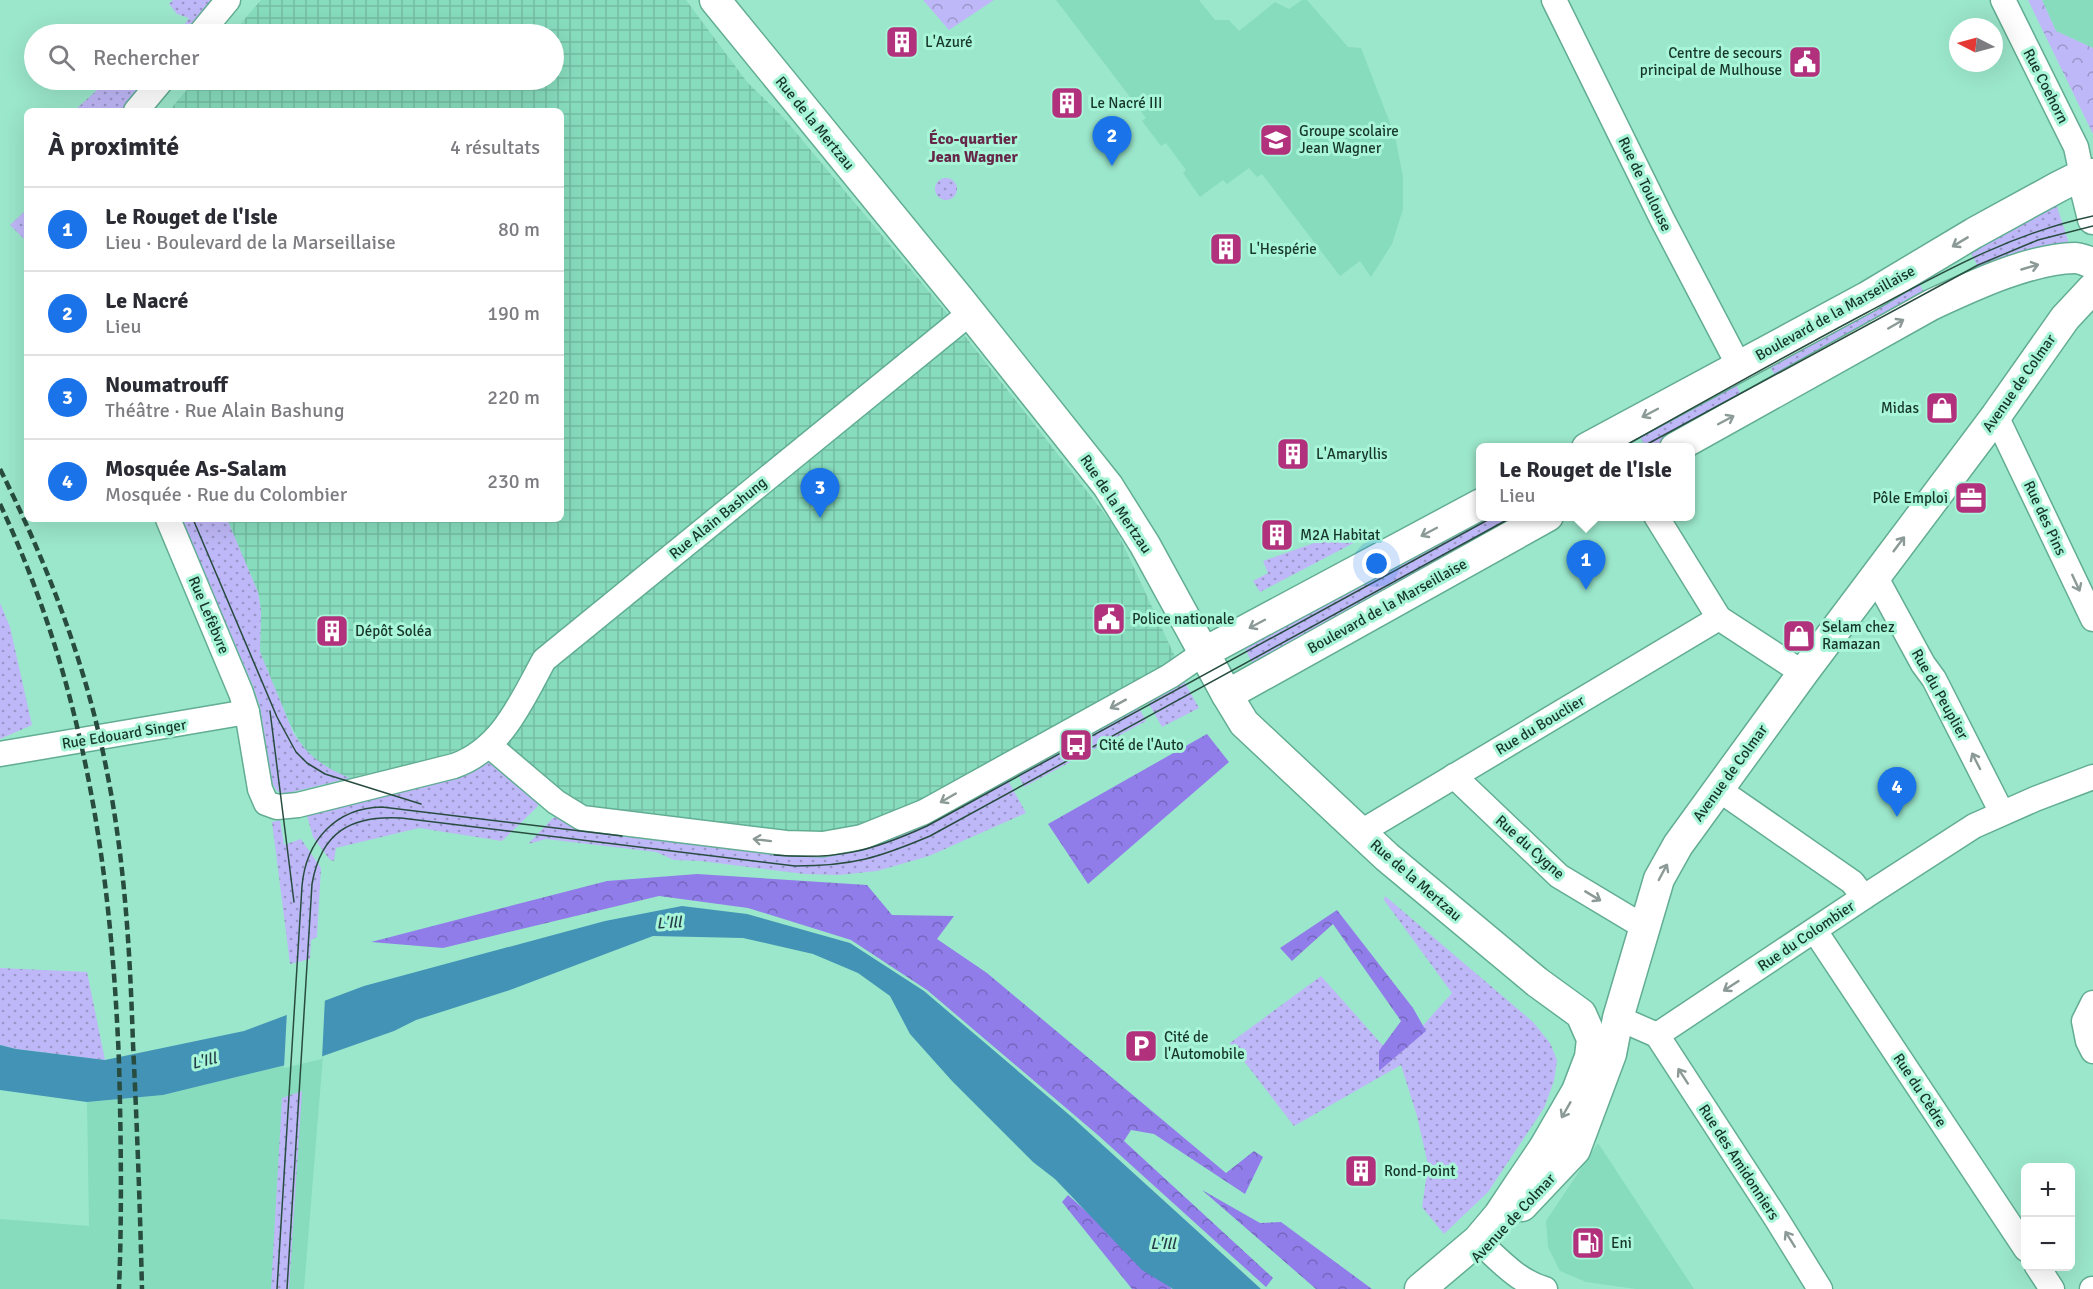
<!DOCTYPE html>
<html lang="fr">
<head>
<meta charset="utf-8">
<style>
	body { margin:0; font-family:Signika,sans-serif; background:#f2f2f3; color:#2b2b33 }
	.controls { position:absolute; right:18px; bottom:18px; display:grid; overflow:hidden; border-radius:9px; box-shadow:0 6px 24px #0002 }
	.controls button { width:54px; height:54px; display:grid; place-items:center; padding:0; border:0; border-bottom:2px solid #e1e1e2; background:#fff; color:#2b2b33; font:30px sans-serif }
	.compass { position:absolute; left:1949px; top:18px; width:54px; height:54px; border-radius:50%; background:#fff; box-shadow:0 6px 24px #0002; rotate:276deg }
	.you { position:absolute; left:1377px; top:564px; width:21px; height:21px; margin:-15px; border:4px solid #fff; border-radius:50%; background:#1a73e8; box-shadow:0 0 0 9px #1a73e833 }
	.badge { display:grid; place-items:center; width:39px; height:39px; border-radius:50%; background:#1a73e8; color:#fff; font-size:20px; font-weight:700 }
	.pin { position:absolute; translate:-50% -50px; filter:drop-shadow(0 2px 3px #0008) }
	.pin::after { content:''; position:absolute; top:32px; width:21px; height:18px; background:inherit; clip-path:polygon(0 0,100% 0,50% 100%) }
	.popup { position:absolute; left:1476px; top:443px; width:219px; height:78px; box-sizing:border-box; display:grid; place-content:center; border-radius:9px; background:#fff; filter:drop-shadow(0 2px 4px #0005); font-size:20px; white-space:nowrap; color:#7c7c81 }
	.popup b { font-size:22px; color:#2b2b33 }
	.popup::after { content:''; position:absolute; left:50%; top:100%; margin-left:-12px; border:12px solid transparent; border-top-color:#fff }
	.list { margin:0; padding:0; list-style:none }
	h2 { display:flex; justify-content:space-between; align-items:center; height:78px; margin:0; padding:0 24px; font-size:26px }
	h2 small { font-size:20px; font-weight:400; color:#7c7c81 }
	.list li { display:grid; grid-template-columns:39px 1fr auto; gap:18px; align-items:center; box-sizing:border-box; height:84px; padding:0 24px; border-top:2px solid #e1e1e2 }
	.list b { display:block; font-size:22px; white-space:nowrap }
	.list p { margin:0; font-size:20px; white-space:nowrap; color:#7c7c81 }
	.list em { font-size:20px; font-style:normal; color:#7c7c81 }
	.icon { flex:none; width:33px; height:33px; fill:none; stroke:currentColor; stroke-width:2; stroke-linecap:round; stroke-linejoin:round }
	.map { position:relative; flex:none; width:2093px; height:1289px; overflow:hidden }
	.search { position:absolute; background:#fff; box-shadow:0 6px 24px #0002; left:24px; top:24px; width:540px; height:66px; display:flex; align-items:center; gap:15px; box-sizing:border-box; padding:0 21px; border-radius:33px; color:#7c7c81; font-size:22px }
	.panel { position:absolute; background:#fff; box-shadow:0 6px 24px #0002; left:24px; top:108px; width:540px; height:414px; border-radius:9px }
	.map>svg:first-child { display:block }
</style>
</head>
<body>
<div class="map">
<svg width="2093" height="1289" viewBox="0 0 2093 1289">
	<defs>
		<pattern id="industrial-grid" width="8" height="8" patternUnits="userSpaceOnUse" patternTransform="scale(1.5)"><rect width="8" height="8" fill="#87dcbe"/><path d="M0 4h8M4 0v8" fill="none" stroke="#74bda3"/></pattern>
		<pattern id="grass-dots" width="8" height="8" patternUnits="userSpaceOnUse" patternTransform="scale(1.5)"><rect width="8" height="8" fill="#bfb8f8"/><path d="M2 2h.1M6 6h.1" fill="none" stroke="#9a96c9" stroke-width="1.8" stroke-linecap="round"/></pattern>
		<pattern id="forest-crowns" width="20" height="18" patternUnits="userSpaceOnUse" patternTransform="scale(1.5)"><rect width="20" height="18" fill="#907dea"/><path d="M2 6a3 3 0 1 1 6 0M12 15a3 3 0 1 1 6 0" fill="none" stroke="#7567be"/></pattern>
		<pattern id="park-crowns" width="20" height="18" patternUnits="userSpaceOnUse" patternTransform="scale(1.5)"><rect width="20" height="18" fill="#bfb8f8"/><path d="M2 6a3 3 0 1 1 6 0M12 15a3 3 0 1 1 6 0" fill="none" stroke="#9a96c9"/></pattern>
	</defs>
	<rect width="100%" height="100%" fill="#9be7cb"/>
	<g fill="#87dcbe">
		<polygon points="1056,0 1199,0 1215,20 1229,20 1239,31 1275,2 1289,9 1302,0 1307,0 1348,47 1361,48 1395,136 1403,177 1403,209 1392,244 1371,277 1360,261 1340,276 1262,174 1257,177 1249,168 1227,184 1223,180 1200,197 1183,173 1186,170 1166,143 1161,146 1142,121 1146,118"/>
		<polygon points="2042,0 2093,0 2093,48 2056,31"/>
		<polygon points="323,1056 304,1289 0,1289 0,1219 89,1226 87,1102 163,1095"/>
		<polygon points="1598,1143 1694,1289 1636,1289 1586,1282 1560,1271 1548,1247 1546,1221"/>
	</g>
	<polygon fill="url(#industrial-grid)" points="261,0 686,0 747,82 783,117 946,312 1115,527 1177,661 897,812 842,832 788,836 593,813 560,794 494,741 466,746 447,754 350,778 330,770 313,758 302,746 289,722 260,652 261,610 258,592 227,519 561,519 561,111 169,111 195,80 554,80 554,34 232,34"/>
	<g fill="url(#grass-dots)">
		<polygon points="173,0 213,0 194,23 184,25 189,18 177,14 169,4"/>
		<polygon points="108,80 148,80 125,111 74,111"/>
		<circle cx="946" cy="189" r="11"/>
		<polygon points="2054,197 2070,247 1980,271 1967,245"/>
		<polygon points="27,209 27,242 10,225"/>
		<polygon points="1916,278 1926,296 1779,383 1765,357"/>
		<polygon points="1733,378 1743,399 1661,447 1646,447 1635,429"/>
		<polygon points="1481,516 1534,517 1255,668 1242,643"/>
		<path d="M 181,519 L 227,519 L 258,592 L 261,610 L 260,652 L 293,732 C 307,756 325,768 350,778 L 284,794 L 277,791 L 272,783 L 260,707 L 253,686 Z"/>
		<polygon points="1360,527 1365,537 1260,592 1253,581 1268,573 1263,561"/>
		<polygon points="0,603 10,627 32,725 0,739"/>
		<polygon points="1181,676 1199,708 1162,727 1144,695"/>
		<polygon points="1139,708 1146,721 1024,787 1018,774"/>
		<polygon points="488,760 498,763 539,802 537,807 502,841 419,828 336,848 334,861 330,860 313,837 306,812"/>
		<polygon points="1004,773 1026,813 929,856 877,871 839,875 804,874 701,861 674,860 656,852 546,839 528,844 553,818 560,815 812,850"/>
		<polygon points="280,820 284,845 301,839 321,868 317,937 311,940 310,959 290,964 272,822"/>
		<polygon points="1385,896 1533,1022 1550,1043 1557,1060 1554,1081 1544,1108 1488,1192 1444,1234 1422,1207 1428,1165 1417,1116 1401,1065 1294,1126 1230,1043 1321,976 1394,1058 1452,993 1384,900"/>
		<polygon points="0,968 87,972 105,1060 16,1049 0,1045"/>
		<polygon points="302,1091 289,1289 271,1289 282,1098"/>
	</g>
	<g fill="url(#forest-crowns)">
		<polygon points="1207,734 1229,762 1088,884 1048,824"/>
		<polygon points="697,874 867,885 892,915 954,916 937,939 987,973 1226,1173 1254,1151 1263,1157 1245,1194 1154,1134 1131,1130 1124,1141 1273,1278 1266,1287 1099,1136 927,990 851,940 748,908 659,896 443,948 371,942 607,881"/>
		<polygon points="1337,910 1413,1008 1426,1031 1379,1071 1379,1051 1401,1021 1333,924 1292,961 1280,948"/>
		<polygon points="1202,1190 1260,1223 1281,1222 1372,1289 1316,1289"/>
		<polygon points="1068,1195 1172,1289 1132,1289 1062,1202"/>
	</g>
	<g fill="url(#park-crowns)">
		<polygon points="923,0 994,0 949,30"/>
		<polygon points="2028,0 2042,0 2056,31 2093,48 2093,134"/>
	</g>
	<polygon fill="#4293b6" points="682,906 747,914 850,943 924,991 1073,1118 1261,1289 1173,1289 1142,1270 1055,1179 1033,1162 952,1081 910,1034 890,996 858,973 813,954 743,938 653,936 510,990 416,1020 394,1031 323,1056 163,1095 87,1102 0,1090 0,1045 16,1049 105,1060 244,1031 364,986 605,921"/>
	<polygon fill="#9be7cb" points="325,997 322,1059 284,1068 287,1011"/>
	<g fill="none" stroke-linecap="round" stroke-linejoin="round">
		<defs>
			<g id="minor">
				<polyline points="1554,0 1662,219 1739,366"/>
				<polyline points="2003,0 2076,147 2082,175"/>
				<polyline points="200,34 228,0"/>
				<polyline points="136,111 162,80"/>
				<polyline points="1996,416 2093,619"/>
				<polyline points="1656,516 1719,618 1803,673"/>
				<path d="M 168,519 L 241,693 L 247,712 L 260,789 L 266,803 L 277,807 L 298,805 L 454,766 C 502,749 521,702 544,660 L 970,313"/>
				<polyline points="1875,576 1923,664 1934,679 2002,813"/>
				<polyline points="490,746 556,802 582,818 786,843 823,844 862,837 924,812 1170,676 1205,652"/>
				<polyline points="0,754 247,712"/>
				<polyline points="1454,776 1559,876 1644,927"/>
				<polyline points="1361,832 1719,618"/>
				<polyline points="1864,897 1974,826 2035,799 2093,777"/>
				<polyline points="1815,931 2026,1249"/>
				<polyline points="2093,1003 2084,1021 2088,1041 2093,1051"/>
				<polyline points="1618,1018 1657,1035"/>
				<polyline points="1657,1035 1864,897 1852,882 1718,789"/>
				<polyline points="1657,1035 1776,1218 1820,1289"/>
				<path d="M 1488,1227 L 1487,1249 C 1504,1265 1522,1283 1545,1289"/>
				<polyline points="2037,1266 2052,1289"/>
				<polyline points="2092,1289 2093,1289"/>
			</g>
			<g id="major">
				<polyline points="715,0 960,300 1108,486 1145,545 1227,695 1244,723 1387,857 1537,982 1581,1014 1592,1039 1590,1057 1577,1091 1544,1148 1519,1185 1499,1215 1478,1240 1420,1289"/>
				<polyline points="2082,175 2093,219"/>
				<polyline points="1587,448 1867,297 1974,233 2058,187 2082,175 2093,174"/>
				<path d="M 1675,448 L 1931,305 C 1972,286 2029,259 2075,258 C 2081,258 2088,262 2093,263"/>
				<polyline points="1205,652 1481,504"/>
				<polyline points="1227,695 1548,516"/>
				<polyline points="1522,1206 1575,1150 1611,1054 1618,1018 1659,879 1678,845 1803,673 1996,416 2065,318 2093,288"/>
			</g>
		</defs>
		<use href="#minor" stroke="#62ad93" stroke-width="27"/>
		<use href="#major" stroke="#62ad93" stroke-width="33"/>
		<use href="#minor" stroke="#fff" stroke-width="24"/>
		<use href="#major" stroke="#fff" stroke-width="30"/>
		<g stroke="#284c40" stroke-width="1.5">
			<path d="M 1621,448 C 1703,402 1785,356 1868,312 C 1943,272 2010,234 2093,216"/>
			<polyline points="1640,448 1978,265 2038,240 2093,226"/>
			<polyline points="193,519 277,717 296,752 307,763 325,774 421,804"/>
			<polyline points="270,711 294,902"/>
			<path d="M 774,855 C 836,860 870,852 927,826 L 1495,516"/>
			<path d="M 277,1289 L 302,886 C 306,841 335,808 382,807 L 622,836"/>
			<path d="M 287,1289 L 312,884 C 321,832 351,815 401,818 L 795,866 C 852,866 878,858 930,836 L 1514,516"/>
		</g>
		<g stroke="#284c40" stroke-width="4.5" stroke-dasharray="9 4.5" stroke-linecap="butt">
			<path d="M 0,469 C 48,565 87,667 107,772 C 125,862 130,953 133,1044 C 137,1125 140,1207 142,1289"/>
			<path d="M 0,504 C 84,684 111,866 119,1062 C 121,1138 122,1214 119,1289"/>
		</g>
	</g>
	<defs><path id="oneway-shaft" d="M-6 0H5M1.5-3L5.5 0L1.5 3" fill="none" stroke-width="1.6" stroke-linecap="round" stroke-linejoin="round" transform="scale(1.5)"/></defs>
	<g stroke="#8b9a96">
		<use href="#oneway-shaft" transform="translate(1960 242) rotate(149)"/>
		<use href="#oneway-shaft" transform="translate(2030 267) rotate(-16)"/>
		<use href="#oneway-shaft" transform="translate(1896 324) rotate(-30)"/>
		<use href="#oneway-shaft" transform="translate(1650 413) rotate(152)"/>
		<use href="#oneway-shaft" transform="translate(1726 420) rotate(-28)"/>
		<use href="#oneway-shaft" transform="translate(1429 532) rotate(152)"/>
		<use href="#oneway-shaft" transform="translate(1899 544) rotate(-53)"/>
		<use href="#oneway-shaft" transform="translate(2076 583) rotate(65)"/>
		<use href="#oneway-shaft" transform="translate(1257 624) rotate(152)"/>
		<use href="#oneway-shaft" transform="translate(1118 704) rotate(151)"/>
		<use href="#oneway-shaft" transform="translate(1976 761) rotate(-117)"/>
		<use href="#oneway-shaft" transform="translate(948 798) rotate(150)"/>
		<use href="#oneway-shaft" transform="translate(762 840) rotate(-173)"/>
		<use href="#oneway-shaft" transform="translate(1663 872) rotate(-62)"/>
		<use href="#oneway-shaft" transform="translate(1593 896) rotate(31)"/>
		<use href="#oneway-shaft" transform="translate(1731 986) rotate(147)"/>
		<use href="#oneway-shaft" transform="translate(1683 1076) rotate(-123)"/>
		<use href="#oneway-shaft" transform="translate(1566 1110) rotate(120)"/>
		<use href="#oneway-shaft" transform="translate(1790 1239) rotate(-122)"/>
	</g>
	<defs>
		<symbol id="building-square" viewBox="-11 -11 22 22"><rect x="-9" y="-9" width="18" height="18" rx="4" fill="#b2317c" stroke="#a8f5d8"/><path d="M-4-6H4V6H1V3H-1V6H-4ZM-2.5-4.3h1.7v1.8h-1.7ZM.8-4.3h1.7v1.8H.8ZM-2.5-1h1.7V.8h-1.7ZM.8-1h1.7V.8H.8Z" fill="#fff"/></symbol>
		<symbol id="civic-square" viewBox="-11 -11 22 22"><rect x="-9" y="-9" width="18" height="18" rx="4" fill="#b2317c" stroke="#a8f5d8"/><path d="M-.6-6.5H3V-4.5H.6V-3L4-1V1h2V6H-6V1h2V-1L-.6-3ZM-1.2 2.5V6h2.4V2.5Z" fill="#fff"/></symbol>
		<symbol id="school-square" viewBox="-11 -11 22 22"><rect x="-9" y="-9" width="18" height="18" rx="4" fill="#b2317c" stroke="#a8f5d8"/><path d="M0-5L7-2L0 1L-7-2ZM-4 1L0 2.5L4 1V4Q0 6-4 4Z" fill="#fff"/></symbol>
		<symbol id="shop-square" viewBox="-11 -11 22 22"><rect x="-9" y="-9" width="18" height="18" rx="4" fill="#b2317c" stroke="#a8f5d8"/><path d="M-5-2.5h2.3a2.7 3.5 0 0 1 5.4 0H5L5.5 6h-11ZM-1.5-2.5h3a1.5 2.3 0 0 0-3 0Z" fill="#fff"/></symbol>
		<symbol id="office-square" viewBox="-11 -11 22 22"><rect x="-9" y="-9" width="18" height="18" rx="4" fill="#b2317c" stroke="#a8f5d8"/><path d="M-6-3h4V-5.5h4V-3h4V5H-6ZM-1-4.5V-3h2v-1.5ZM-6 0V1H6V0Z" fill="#fff"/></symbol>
		<symbol id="bus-square" viewBox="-11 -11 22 22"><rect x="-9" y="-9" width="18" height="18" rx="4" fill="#b2317c" stroke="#a8f5d8"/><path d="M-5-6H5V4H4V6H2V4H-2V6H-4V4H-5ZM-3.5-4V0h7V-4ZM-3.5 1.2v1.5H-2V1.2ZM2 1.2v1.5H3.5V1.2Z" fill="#fff"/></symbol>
		<symbol id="parking-square" viewBox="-11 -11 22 22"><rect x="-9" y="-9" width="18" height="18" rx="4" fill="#b2317c" stroke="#a8f5d8"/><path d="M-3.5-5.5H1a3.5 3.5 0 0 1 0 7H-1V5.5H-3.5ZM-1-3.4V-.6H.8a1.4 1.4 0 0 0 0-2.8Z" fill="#fff"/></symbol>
		<symbol id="fuel-square" viewBox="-11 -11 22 22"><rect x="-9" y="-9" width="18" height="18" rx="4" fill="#b2317c" stroke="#a8f5d8"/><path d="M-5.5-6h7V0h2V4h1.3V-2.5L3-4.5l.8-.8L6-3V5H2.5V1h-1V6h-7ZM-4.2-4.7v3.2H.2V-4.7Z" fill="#fff"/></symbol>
	</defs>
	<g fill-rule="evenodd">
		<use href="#building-square" x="883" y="23" width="38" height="38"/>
		<use href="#civic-square" x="1786" y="43" width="38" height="38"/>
		<use href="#building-square" x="1048" y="84" width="38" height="38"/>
		<use href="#school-square" x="1257" y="121" width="38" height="38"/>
		<use href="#building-square" x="1207" y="230" width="38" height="38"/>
		<use href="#shop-square" x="1923" y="389" width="38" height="38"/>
		<use href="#building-square" x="1274" y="435" width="38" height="38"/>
		<use href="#office-square" x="1952" y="479" width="38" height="38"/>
		<use href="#building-square" x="1258" y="516" width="38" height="38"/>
		<use href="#civic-square" x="1090" y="600" width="38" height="38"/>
		<use href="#building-square" x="313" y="612" width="38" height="38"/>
		<use href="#shop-square" x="1780" y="617" width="38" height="38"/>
		<use href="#bus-square" x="1057" y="726" width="38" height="38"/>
		<use href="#parking-square" x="1122" y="1027" width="38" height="38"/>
		<use href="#building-square" x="1342" y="1152" width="38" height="38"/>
		<use href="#fuel-square" x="1569" y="1224" width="38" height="38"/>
	</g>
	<g text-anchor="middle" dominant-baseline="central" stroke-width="6" stroke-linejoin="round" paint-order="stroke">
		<g font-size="15" fill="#17362c" stroke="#a8f5d8" text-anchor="start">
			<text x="925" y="42">L'Azuré</text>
			<text x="1782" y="53" text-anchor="end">Centre de secours<tspan x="1782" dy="17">principal de Mulhouse</tspan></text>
			<text x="1090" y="103">Le Nacré III</text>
			<text x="1299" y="131">Groupe scolaire<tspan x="1299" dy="17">Jean Wagner</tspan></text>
			<text x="1249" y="249">L'Hespérie</text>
			<text x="1919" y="408" text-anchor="end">Midas</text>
			<text x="1316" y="454">L'Amaryllis</text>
			<text x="1948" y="498" text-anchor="end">Pôle Emploi</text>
			<text x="1300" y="535">M2A Habitat</text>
			<text x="1132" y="619">Police nationale</text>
			<text x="1822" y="627">Selam chez<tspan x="1822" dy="17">Ramazan</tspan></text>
			<text x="355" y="631">Dépôt Soléa</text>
			<text x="1099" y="745">Cité de l'Auto</text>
			<text x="1164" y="1037">Cité de<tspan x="1164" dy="17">l'Automobile</tspan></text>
			<text x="1384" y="1171">Rond-Point</text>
			<text x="1611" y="1243">Eni</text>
		</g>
		<g font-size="15" fill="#17362c" stroke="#a8f5d8">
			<text transform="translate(2046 86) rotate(63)">Rue Coehorn</text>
			<text transform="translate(815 123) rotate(51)">Rue de la Mertzau</text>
			<text transform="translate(1645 184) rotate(64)">Rue de Toulouse</text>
			<text transform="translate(1835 313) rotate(-29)">Boulevard de la Marseillaise</text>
			<text transform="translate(2019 383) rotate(-55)">Avenue de Colmar</text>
			<text transform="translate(1116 504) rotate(56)">Rue de la Mertzau</text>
			<text transform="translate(718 518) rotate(-39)">Rue Alain Bashung</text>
			<text transform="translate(2045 518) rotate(65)">Rue des Pins</text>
			<text transform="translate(1387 606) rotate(-29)">Boulevard de la Marseillaise</text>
			<text transform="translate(209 615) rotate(67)">Rue Lefèbvre</text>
			<text transform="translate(1940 694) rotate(61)">Rue du Peuplier</text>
			<text transform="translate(1540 725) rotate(-31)">Rue du Bouclier</text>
			<text transform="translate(124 734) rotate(-9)">Rue Edouard Singer</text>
			<text transform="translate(1730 773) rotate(-54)">Avenue de Colmar</text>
			<text transform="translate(1530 847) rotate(42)">Rue du Cygne</text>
			<text transform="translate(1416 880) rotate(41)">Rue de la Mertzau</text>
			<text transform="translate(1806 936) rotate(-34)">Rue du Colombier</text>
			<text transform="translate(1920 1090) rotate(57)">Rue du Cèdre</text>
			<text transform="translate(1739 1162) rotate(57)">Rue des Amidonniers</text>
			<text transform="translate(1513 1218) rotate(-47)">Avenue de Colmar</text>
		</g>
		<g font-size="16" font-weight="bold" fill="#662749" stroke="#a8f5d8">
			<text x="973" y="139">Éco-quartier<tspan x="973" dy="18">Jean Wagner</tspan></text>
		</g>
		<g font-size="16" font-style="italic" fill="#253e4a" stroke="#a8f5d8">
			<text transform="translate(669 923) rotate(-4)">L'Ill</text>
			<text transform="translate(204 1061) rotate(-14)">L'Ill</text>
			<text x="1163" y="1244">L'Ill</text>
		</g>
	</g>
</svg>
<div class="controls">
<button>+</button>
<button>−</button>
</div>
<svg class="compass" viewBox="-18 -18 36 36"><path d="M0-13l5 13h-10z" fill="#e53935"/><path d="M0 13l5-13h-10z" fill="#7c7c81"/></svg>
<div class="you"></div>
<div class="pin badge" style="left:1586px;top:590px">1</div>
<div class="popup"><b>Le Rouget de l'Isle</b>Lieu</div>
<div class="pin badge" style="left:1112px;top:166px">2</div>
<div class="pin badge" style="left:820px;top:518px">3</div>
<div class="pin badge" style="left:1897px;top:817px">4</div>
<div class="search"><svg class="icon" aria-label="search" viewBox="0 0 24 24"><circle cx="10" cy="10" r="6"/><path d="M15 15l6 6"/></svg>Rechercher</div>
<section class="panel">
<h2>À proximité<small>4 résultats</small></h2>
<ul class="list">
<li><span class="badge">1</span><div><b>Le Rouget de l'Isle</b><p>Lieu · Boulevard de la Marseillaise</p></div><em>80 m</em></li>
<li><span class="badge">2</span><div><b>Le Nacré</b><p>Lieu</p></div><em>190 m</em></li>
<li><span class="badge">3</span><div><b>Noumatrouff</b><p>Théâtre · Rue Alain Bashung</p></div><em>220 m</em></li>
<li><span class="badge">4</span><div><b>Mosquée As-Salam</b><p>Mosquée · Rue du Colombier</p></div><em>230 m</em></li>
</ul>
</section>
</div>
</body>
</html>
